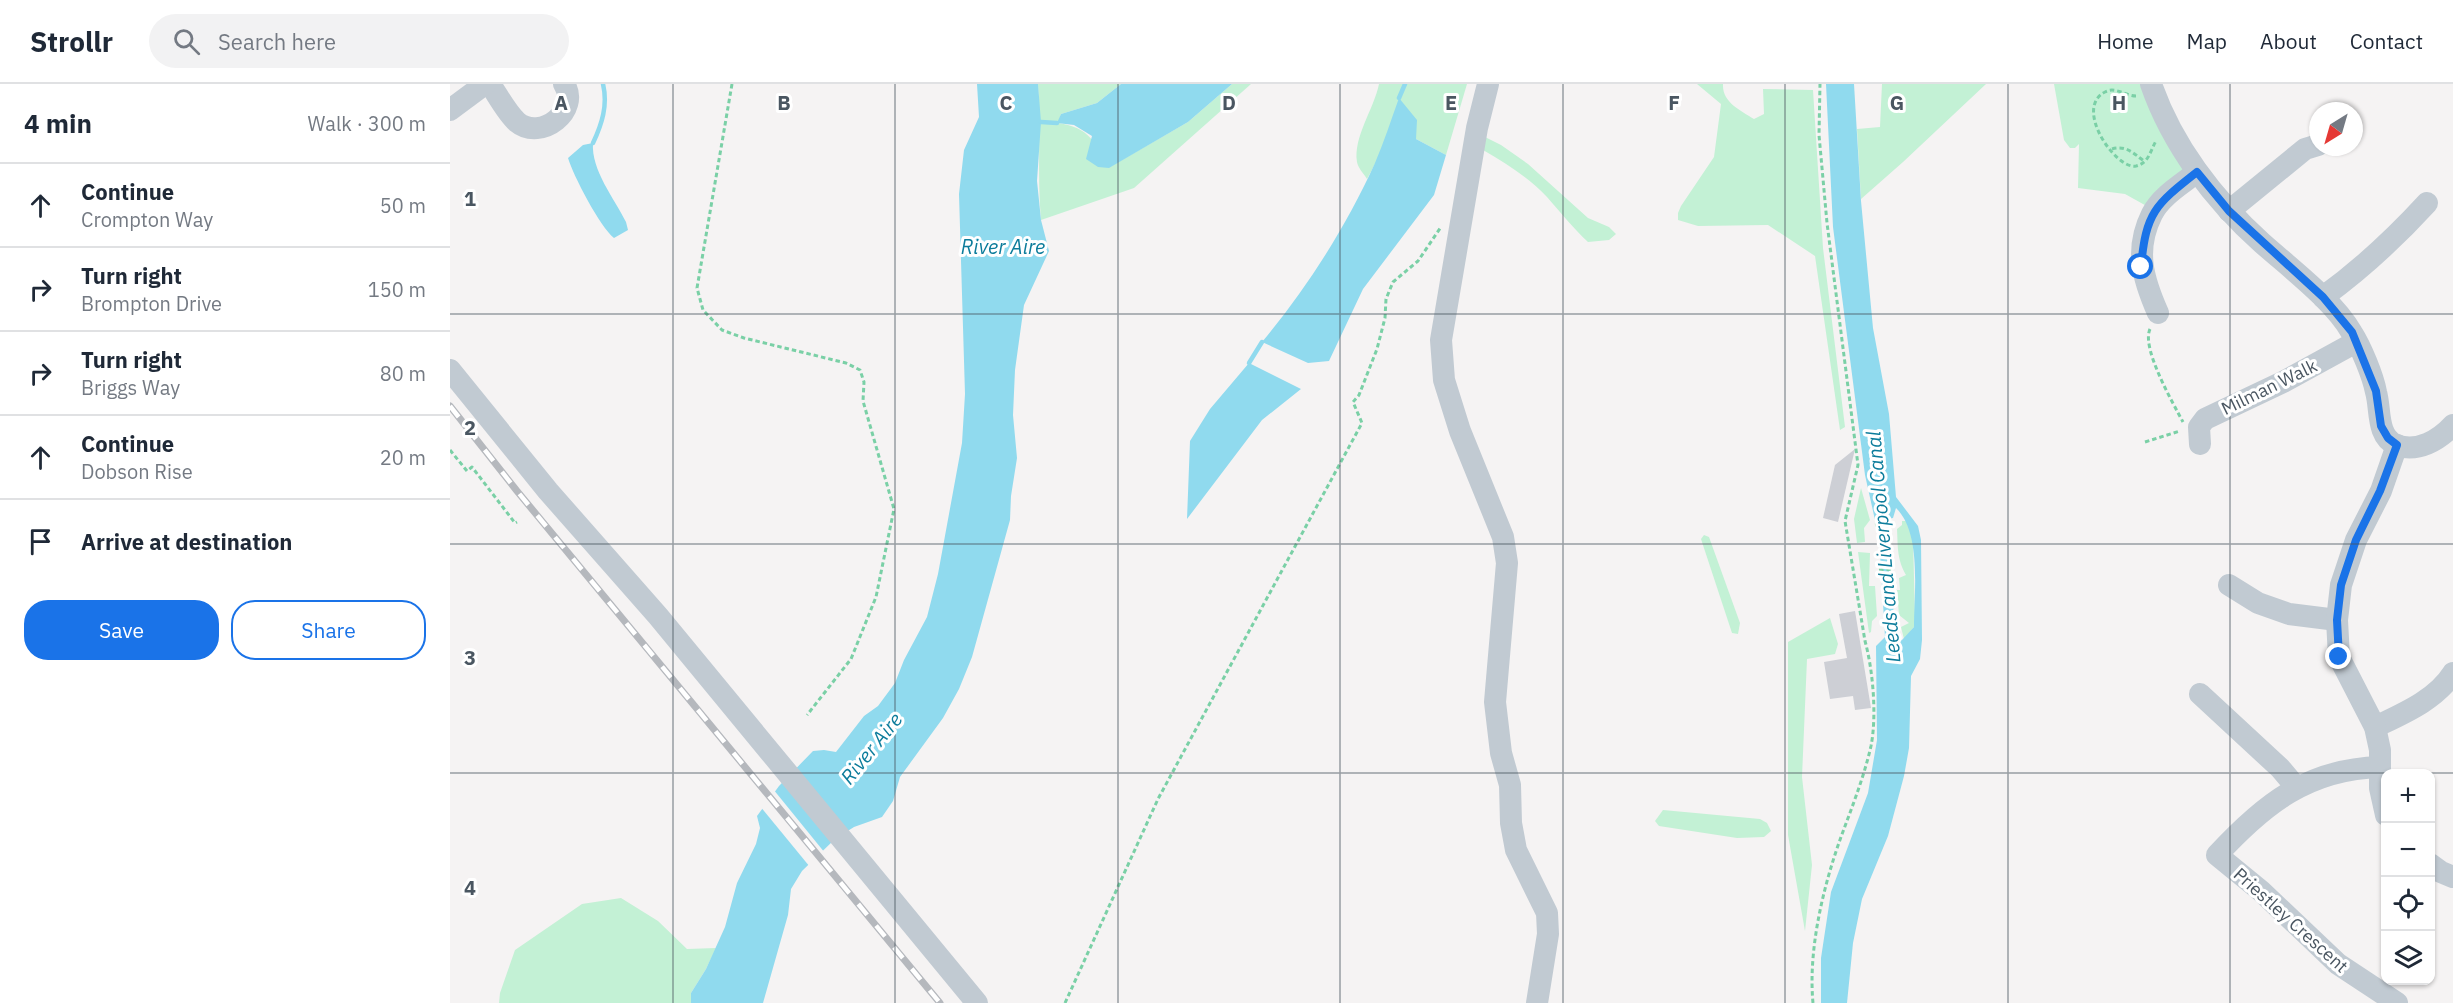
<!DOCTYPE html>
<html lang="en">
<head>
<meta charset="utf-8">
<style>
	body { margin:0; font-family:"IBM Plex Sans",sans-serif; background:#f2f2f3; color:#1f2937 }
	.controls { position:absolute; right:18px; bottom:18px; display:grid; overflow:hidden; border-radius:12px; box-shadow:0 2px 4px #0004 }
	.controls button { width:54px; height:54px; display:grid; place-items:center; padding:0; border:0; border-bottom:2px solid #e0e1e3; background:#fff; color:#1f2937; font:30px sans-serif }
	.compass { position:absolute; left:1859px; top:18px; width:54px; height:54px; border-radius:50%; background:#fff; box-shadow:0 2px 4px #0004; rotate:217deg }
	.stop { position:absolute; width:18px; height:18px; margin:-14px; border:4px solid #1a73e8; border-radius:50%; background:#fff }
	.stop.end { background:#1a73e8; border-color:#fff; box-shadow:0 2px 6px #0008 }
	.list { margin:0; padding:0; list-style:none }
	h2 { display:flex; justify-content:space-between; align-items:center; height:78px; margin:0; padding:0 24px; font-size:26px }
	h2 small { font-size:20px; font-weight:400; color:#747a83 }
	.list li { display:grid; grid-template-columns:39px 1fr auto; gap:18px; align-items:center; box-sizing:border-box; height:84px; padding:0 24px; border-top:2px solid #e0e1e3 }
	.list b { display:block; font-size:22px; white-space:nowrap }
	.list p { margin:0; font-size:20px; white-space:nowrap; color:#747a83 }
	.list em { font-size:20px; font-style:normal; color:#747a83 }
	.actions { display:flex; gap:12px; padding:18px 24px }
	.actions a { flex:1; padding:14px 0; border:2px solid #1a73e8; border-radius:24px; text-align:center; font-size:21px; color:#1a73e8 }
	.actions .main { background:#1a73e8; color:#fff }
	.icon { flex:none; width:33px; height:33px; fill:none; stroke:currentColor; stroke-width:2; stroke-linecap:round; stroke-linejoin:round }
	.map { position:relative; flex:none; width:2003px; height:919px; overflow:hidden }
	header { display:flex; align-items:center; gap:36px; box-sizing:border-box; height:84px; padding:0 30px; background:#fff; border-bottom:2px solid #e0e1e3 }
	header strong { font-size:28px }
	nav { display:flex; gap:33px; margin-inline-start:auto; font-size:21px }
	.search { width:420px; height:54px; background:#f2f2f3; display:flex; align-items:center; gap:15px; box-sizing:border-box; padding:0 21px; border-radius:33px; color:#747a83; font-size:22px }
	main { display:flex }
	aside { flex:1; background:#fff }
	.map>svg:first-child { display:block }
</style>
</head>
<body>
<header>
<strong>Strollr</strong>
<div class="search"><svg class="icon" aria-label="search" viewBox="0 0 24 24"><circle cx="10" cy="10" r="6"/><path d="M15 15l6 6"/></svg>Search here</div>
<nav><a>Home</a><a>Map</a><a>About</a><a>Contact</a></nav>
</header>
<main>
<aside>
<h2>4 min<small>Walk · 300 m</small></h2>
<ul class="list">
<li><svg class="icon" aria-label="ahead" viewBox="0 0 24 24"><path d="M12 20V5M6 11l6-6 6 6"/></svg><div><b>Continue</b><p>Crompton Way</p></div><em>50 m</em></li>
<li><svg class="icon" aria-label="right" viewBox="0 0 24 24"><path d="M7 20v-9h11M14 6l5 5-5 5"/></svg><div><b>Turn right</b><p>Brompton Drive</p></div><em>150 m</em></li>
<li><svg class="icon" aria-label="right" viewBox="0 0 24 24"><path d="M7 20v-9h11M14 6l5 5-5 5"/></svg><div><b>Turn right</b><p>Briggs Way</p></div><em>80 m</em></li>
<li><svg class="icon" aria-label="ahead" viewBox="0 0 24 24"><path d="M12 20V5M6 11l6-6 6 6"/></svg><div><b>Continue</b><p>Dobson Rise</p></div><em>20 m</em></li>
<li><svg class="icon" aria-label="arrive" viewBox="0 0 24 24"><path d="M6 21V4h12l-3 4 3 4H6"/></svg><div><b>Arrive at destination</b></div></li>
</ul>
<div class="actions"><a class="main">Save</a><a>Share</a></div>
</aside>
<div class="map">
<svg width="2003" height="919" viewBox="0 0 2003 919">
	<rect width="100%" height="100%" fill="#f5f3f3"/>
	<g fill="#c3f1d5">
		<path d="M 588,0 L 671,0 L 647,19 L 611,30 L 608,39 C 640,44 644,57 658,84 L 738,38 L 782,0 L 801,0 L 684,104 L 591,136 C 587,90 591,46 588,0 Z"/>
		<path d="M 929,0 L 1017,0 L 996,71 L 966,55 L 925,80 L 917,95 C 914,90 908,84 907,78 C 903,53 924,25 929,0 Z"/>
		<path d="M 1247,0 L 1273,0 C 1272,18 1290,26 1304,35 L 1314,30 L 1313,5 L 1363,6 L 1373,164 L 1395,343 L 1390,346 L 1365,172 L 1318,141 L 1248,142 L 1228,136 L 1228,129 L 1231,122 L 1264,73 L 1271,20 Z"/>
		<polygon points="1432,0 1536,0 1453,78 1411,115 1407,45 1430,43"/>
		<polygon points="1604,0 1692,0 1737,90 1702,125 1675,110 1628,104 1629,60 1625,64 1620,64 1614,56"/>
		<path d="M 1035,53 L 1051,61 L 1078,80 L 1138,134 L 1159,143 L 1166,150 L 1159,156 L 1138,158 C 1123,144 1111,129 1097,113 C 1079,94 1056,79 1033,66 Z"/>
		<polygon points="1411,404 1420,436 1414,444 1415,458 1407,459 1404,435"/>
		<path d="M 1452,437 L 1456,437 L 1463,454 L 1465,533 L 1464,543 L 1454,555 L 1451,543 L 1459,539 L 1449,531 L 1447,506 L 1450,506 L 1449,494 L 1456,491 C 1447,475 1448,464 1447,445 L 1452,441 Z"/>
		<polygon points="1254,451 1259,453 1290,539 1288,550 1282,549 1251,455"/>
		<polygon points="1408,468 1420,469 1419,502 1425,502 1427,532 1422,537 1421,548 1419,549"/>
		<polygon points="1380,534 1388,560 1385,570 1357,575 1352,693 1362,781 1355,847 1338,751 1338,558"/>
		<polygon points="1213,726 1310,735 1317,739 1321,747 1314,753 1287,754 1209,742 1205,737"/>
		<polygon points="171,814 208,837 237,865 266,864 256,885 241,909 241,919 49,919 50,909 65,866 132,820"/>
	</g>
	<g fill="#90daee" fill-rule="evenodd">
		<polygon points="527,0 588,0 591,38 587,97 591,136 599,167 574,221 565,286 563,331 567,374 561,412 560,436 522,573 509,605 493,634 450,693 443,717 432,733 404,743 385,755 352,787 341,805 338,831 313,919 241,919 241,909 256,885 275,843 287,799 306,760 310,744 307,732 329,702 363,667 374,666 386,668 414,632 428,622 445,599 454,576 477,533 488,490 512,359 515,310 509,110 514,66 529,33"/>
		<polygon points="671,0 782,0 738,38 659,84 648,83 636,75 642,52 624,41 607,39 611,30 647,19"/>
		<path d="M 1376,0 L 1404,0 L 1411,117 L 1423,244 L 1439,330 L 1446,413 L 1468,442 L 1471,456 L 1472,556 L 1470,575 L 1461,592 L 1459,664 L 1454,692 L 1438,752 L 1412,815 L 1403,859 L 1397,919 L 1371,919 L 1371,874 L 1381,808 L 1418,709 L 1427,656 L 1426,562 L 1435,553 L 1428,436 L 1425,436 L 1415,391 L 1383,143 ZM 1446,424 C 1472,449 1464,508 1464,543 L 1452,556 L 1445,553 L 1438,435 L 1443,434 Z"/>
		<path d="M 949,14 L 967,36 L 966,55 L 996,71 L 984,111 L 913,205 L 879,277 L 858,279 L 812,258 C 857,204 896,143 925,79 C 934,58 941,36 949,14 Z"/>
		<path d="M 143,59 C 141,86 164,114 176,138 L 178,146 L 164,154 C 150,143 123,91 118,74 L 133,61 Z"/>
		<polygon points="799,279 851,305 812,336 737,435 740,357 760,325"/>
	</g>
	<polygon fill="#f5f3f3" points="323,705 375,769 360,783 310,722"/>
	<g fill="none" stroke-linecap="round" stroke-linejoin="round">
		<g stroke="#90daee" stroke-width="4.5">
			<polyline points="949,14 955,0"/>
			<polyline points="591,38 607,39"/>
			<path d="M 143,59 C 152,40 158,21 153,0"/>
			<polyline points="799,279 812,258"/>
		</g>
	</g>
	<g fill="#cdcfd5">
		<polygon points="1405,365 1388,438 1373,434 1385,381"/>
		<polygon points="1405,527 1421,624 1405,626 1403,612 1380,615 1374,578 1397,574 1389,530"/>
	</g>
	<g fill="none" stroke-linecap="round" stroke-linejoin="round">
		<g stroke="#7ad0a6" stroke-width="3" stroke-dasharray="4.5 3" stroke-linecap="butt">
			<polyline points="282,0 247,204 253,226 272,246 294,254 396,279 410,286 414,298 413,317 444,425 426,513 401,575 357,631"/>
			<path d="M 1686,12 C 1675,12 1665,2 1655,8 C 1623,24 1666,86 1686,82 C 1699,79 1700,67 1706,57"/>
			<path d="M 1662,65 C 1676,61 1683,69 1694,77"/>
			<path d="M 1700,245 C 1691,264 1723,319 1733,338"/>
			<polyline points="1695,358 1730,347"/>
			<polyline points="0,366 17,387 22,383 65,439 67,438"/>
			<polyline points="1425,441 1440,440"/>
			<polyline points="1429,486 1443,485"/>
			<polyline points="615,919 708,715 912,339 903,318 909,311 927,265 935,234 936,215 943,198 968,177 991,143"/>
			<path d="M 1363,919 C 1358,866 1373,803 1391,753 C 1402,723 1414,693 1421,662 C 1427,632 1423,586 1415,557 L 1395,437 L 1408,381 L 1377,139 L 1369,51 L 1370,0"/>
		</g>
		<g stroke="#c1cad2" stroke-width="22">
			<path d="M 40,0 C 48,12 57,29 67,38 C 91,58 131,26 114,0"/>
			<polyline points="1038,0 1027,44 991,256 994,296 1010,347 1053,453 1057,479 1045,618 1051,669 1060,701 1061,739 1066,766 1097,829 1098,850 1087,919"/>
			<path d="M 1701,0 C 1722,61 1764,116 1812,159 C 1840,184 1884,217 1902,249 C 1911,263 1923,292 1926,308 C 1931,325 1926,352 1946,361 C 1968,369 1989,356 2003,341"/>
			<polyline points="0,26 35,0"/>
			<polyline points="1779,127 1855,65 1868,61"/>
			<path d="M 1873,213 C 1913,184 1944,155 1977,119"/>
			<path d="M 1708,229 C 1693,195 1684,166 1702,130 C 1711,112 1732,100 1747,88"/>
			<polyline points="0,286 98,407 208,532 527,919"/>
			<polyline points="1750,360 1749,343 1755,335 1833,298 1906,258"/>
			<polyline points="1779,501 1808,519 1839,530 1887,536"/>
			<polyline points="1750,610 1830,684 1846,703"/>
			<path d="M 1925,643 C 1952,630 1986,616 2003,589"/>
			<path d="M 1930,683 C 1858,685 1814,720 1767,771 L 1811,807 L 1888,880 L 1947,919"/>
			<polyline points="1936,731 1930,704 1930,666 1925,643 1889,573 1887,536 1891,501 1906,456 1931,407 1947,361"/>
			<polyline points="1980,780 1991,788 2003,793"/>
		</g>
		<defs>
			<polyline id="rail" points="0,322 67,407 490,919"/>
		</defs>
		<use href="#rail" stroke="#b5b8bd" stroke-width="7"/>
		<use href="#rail" stroke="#fff" stroke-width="4.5" stroke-dasharray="14" stroke-linecap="butt"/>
	</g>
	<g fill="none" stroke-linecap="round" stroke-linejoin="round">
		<path stroke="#1a73e8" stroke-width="8" d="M 1691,183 C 1696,128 1705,121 1747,88 L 1779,127 L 1873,213 L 1902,248 L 1926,307 L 1931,342 L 1938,354 L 1947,361 L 1930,407 L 1906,456 L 1891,501 L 1887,536 L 1889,573"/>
	</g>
	<path fill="none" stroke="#4a5661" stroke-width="1.5" stroke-opacity="0.55" d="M 223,0 L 223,919M 445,0 L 445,919M 668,0 L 668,919M 890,0 L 890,919M 1113,0 L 1113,919M 1335,0 L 1335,919M 1558,0 L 1558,919M 1780,0 L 1780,919M 0,230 L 2003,230M 0,460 L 2003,460M 0,689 L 2003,689"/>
	<g text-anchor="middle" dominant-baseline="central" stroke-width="6" stroke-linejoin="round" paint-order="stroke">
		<g font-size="18" fill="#4a5661" stroke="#fff">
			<text transform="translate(1819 303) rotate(-26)">Milman Walk</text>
			<text transform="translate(1841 836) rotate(42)">Priestley Crescent</text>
		</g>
		<g font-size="20" font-style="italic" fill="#0c7c9b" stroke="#fff">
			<text x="553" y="162">River Aire</text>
			<text transform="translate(1433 463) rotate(-95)">Leeds and Liverpool Canal</text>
			<text transform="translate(421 664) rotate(-51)">River Aire</text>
		</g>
	</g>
	<g font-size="20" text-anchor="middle" font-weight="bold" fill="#4a5661" stroke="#fff" stroke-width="6" stroke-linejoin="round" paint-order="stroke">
		<text x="111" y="26">A</text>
		<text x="334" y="26">B</text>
		<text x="556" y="26">C</text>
		<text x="779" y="26">D</text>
		<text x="1001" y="26">E</text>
		<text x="1224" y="26">F</text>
		<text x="1447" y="26">G</text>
		<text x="1669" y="26">H</text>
		<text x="20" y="122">1</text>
		<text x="20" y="351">2</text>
		<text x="20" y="581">3</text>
		<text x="20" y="811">4</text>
	</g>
</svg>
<div class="controls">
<button>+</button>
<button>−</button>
<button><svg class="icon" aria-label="locate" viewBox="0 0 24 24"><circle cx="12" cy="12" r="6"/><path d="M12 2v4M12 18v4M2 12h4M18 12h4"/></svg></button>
<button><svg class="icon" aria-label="layers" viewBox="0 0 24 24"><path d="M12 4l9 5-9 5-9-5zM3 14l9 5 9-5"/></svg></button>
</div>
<svg class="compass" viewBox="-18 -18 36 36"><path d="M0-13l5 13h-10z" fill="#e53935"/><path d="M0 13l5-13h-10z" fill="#747a83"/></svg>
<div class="stop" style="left:1691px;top:183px"></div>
<div class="stop end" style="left:1889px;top:573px"></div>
</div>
</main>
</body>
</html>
